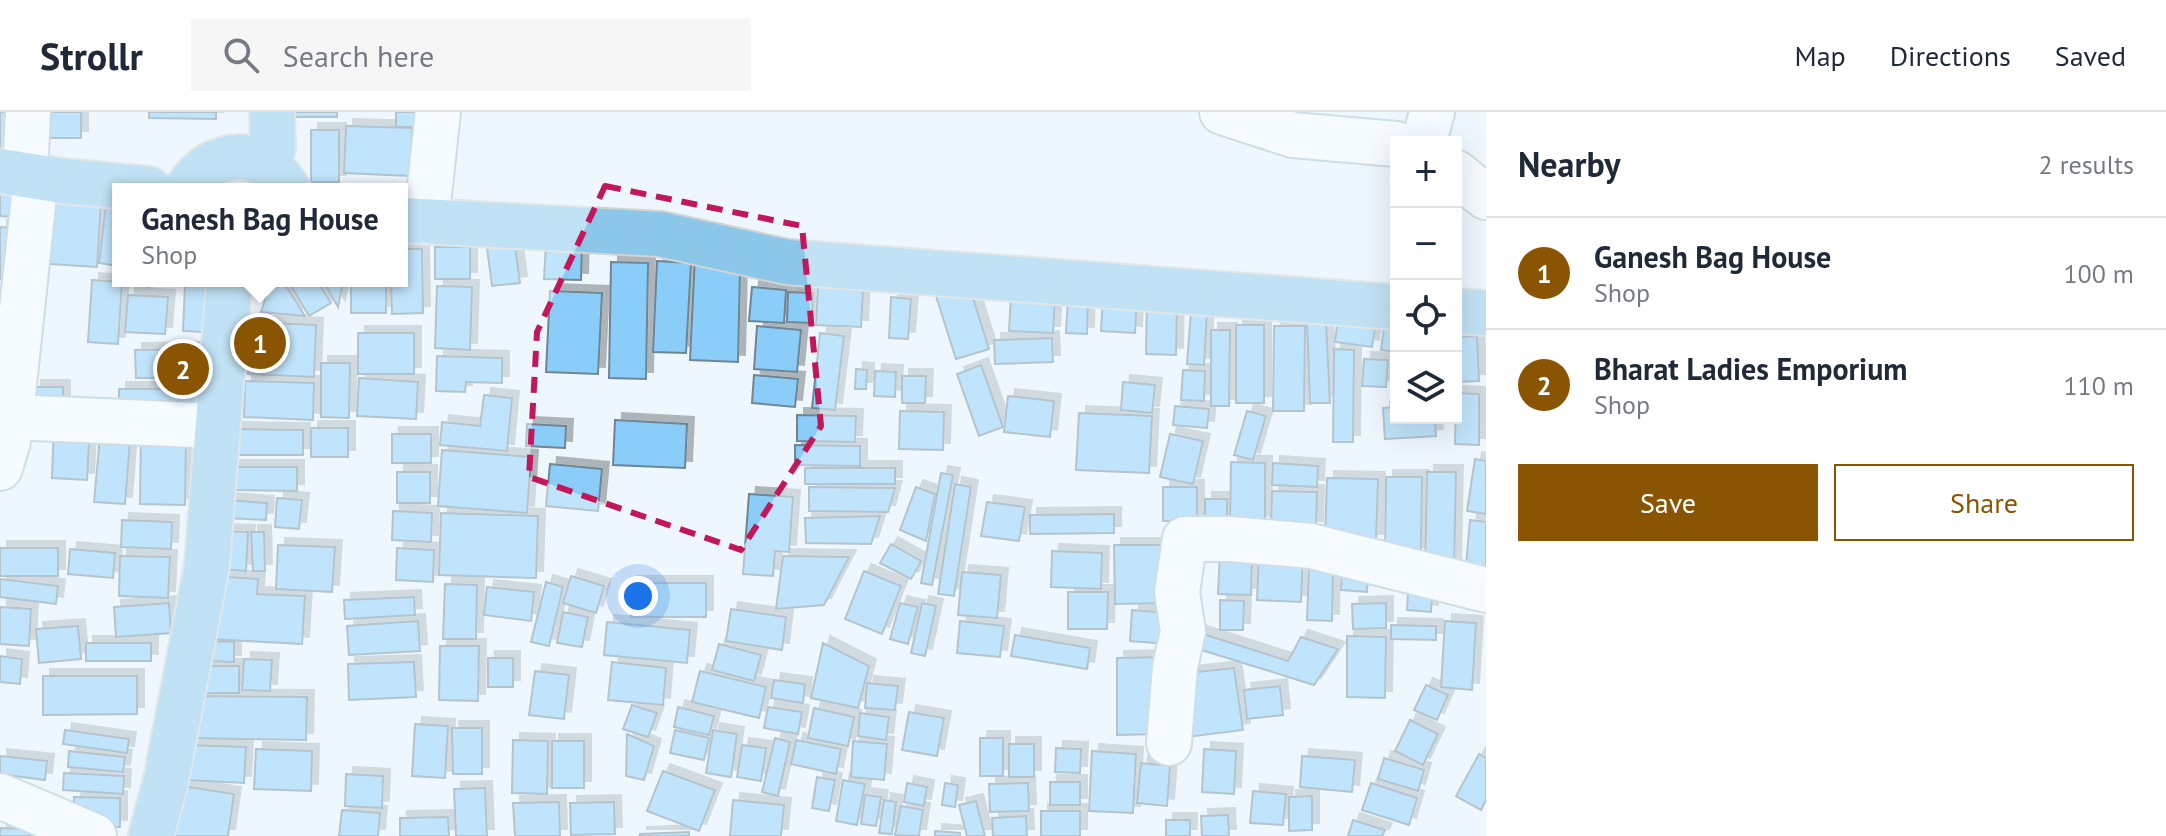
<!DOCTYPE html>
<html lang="en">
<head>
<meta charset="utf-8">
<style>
	body { margin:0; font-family:"PT Sans",sans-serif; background:#f6f6f7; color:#1f2937 }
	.controls { position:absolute; right:24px; top:24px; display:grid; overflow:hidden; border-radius:0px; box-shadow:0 8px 32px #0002 }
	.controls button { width:72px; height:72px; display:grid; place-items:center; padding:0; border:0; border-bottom:2px solid #e0e1e3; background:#fff; color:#1f2937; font:40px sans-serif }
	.you { position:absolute; left:638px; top:484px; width:28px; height:28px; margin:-20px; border:6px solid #fff; border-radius:50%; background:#1a73e8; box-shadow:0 0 0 12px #1a73e833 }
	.badge { display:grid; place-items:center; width:52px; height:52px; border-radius:50%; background:#8a5502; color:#fff; font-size:26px; font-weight:700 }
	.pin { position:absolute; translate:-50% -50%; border:4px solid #fff; box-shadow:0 2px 8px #0006 }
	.popup { position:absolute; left:112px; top:71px; width:296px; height:104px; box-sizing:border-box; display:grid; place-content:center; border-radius:0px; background:#fff; filter:drop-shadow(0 2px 6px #0005); font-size:26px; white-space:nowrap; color:#747a83 }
	.popup b { font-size:30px; color:#1f2937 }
	.popup::after { content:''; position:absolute; left:50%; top:100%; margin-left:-16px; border:16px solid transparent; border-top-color:#fff }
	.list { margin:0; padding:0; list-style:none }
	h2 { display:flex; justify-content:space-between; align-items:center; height:104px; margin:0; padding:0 32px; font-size:34px }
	h2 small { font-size:26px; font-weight:400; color:#747a83 }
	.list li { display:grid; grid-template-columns:52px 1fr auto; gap:24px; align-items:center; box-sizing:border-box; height:112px; padding:0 32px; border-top:2px solid #e0e1e3 }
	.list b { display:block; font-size:30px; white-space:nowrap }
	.list p { margin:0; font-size:26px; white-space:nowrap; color:#747a83 }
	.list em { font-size:26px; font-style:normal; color:#747a83 }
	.actions { display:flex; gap:16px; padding:24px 32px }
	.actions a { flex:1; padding:18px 0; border:2px solid #8a5502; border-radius:0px; text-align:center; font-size:28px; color:#8a5502 }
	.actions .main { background:#8a5502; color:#fff }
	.icon { flex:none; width:44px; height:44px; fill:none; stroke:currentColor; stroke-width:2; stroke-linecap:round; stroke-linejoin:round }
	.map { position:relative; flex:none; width:1486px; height:724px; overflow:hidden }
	header { display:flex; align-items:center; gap:48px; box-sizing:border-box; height:112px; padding:0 40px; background:#fff; border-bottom:2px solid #e0e1e3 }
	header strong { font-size:38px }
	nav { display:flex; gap:44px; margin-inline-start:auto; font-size:28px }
	.search { width:560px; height:72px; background:#f6f6f7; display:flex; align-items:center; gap:20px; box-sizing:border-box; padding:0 28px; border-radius:0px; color:#747a83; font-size:30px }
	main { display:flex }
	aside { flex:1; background:#fff }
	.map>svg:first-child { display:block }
</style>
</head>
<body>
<header>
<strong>Strollr</strong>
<div class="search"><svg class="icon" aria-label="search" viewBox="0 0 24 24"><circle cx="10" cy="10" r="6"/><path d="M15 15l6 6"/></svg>Search here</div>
<nav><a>Map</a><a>Directions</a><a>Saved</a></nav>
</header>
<main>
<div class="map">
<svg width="1486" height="724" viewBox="0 0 1486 724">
	<defs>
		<filter id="shadow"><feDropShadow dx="7" dy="-7" stdDeviation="0" flood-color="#0004"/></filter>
	</defs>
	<rect width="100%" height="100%" fill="#edf7fd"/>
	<g fill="#8acdf8" stroke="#6f8594" stroke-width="2" filter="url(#shadow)">
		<rect x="0" y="0" width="20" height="38"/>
		<rect x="36" y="0" width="45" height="26"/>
		<polygon points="149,0 216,0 216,7 149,6"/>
		<rect x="293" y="0" width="44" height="5"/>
		<rect x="396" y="0" width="32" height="15"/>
		<polygon points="346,14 412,16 411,64 344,61"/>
		<rect x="311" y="18" width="28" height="52"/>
		<polygon points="0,81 25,83 23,106 0,104"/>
		<polygon points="39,86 101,90 97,155 35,151"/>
		<polygon points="106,93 118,95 118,154 99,151"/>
		<polygon points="0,115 25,117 22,169 0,167"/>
		<polygon points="546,132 582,133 581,168 544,167"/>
		<polygon points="515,133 520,171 492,174 487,136"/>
		<rect x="435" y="135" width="35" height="32"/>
		<polygon points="402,137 422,137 423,201 392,202 391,169 402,169"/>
		<polygon points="695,144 740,157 738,250 690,248"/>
		<polygon points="657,149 691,151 686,241 653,240"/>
		<polygon points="611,150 648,151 646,267 609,266"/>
		<polygon points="92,168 122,170 118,232 88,230"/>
		<polygon points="142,169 191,169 192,170 147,175"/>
		<polygon points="271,169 278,169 288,177 305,204 261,200"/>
		<polygon points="288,169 317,169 331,191 309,204"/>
		<polygon points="323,169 343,169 338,195"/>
		<rect x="351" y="169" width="35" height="32"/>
		<polygon points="185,173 205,174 203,220 183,219"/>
		<polygon points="969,173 989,237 956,247 936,184"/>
		<polygon points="437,174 472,175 470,238 435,236"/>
		<polygon points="752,175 786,178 784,211 749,209"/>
		<polygon points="818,175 863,179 861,215 816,213"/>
		<polygon points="550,179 602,181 598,262 546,260"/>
		<polygon points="788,180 813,181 812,211 787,210"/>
		<polygon points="128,183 168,185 165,222 125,220"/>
		<polygon points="1011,183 1055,185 1053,221 1009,219"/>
		<polygon points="1103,184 1137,186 1135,221 1101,219"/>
		<polygon points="891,185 911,187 908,227 889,226"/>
		<polygon points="1068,186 1088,186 1087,222 1066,221"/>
		<polygon points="1147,188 1177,189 1176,243 1146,242"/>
		<polygon points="1339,198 1377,204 1372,235 1335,230"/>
		<polygon points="1191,199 1207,200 1204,253 1187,252"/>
		<polygon points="1386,201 1396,203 1396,240 1381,238"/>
		<polygon points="1326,209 1330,291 1310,291 1307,210"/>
		<polygon points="251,210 316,213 314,265 248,262"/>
		<rect x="1236" y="213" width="28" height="78"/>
		<polygon points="757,214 801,218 797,260 754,257"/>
		<polygon points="1274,214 1305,214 1304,299 1273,299"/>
		<polygon points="1211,218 1230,218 1229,294 1211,294"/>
		<rect x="358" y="221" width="56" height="41"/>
		<polygon points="820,221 844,224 835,298 812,296"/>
		<polygon points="1477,224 1479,269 1456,270 1456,225"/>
		<polygon points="1052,226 1053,250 995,252 994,228"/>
		<polygon points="208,237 208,266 136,266 135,238"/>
		<polygon points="1334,237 1354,238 1353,330 1333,330"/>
		<polygon points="437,244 502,246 502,271 466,270 465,280 436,279"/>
		<polygon points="1364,247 1388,248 1386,275 1362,274"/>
		<polygon points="321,251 350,251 349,306 321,305"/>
		<polygon points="981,253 1003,315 979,324 957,262"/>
		<polygon points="856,257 867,258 866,277 855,277"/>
		<polygon points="1183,258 1205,259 1204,289 1181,288"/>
		<polygon points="875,259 896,260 895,285 874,284"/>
		<polygon points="754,263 798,267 795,295 752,291"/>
		<polygon points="902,264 926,264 925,291 902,291"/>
		<polygon points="359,266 418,270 416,307 357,304"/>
		<polygon points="245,269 314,271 313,308 244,305"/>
		<polygon points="1123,270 1155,273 1152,301 1121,298"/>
		<polygon points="34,275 63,275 63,300 33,300"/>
		<rect x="119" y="277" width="83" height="27"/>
		<polygon points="1456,281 1479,282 1479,333 1455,332"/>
		<polygon points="484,283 512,286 507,339 440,333 442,310 480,314"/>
		<polygon points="1008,284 1054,289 1050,325 1004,320"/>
		<polygon points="1175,294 1209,297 1207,316 1173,313"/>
		<polygon points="1396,295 1396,306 1435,306 1436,324 1385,327 1383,296"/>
		<polygon points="900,299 944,300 943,338 899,337"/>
		<polygon points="1247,299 1266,304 1253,348 1234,343"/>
		<polygon points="1079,301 1152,304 1149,361 1076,358"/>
		<polygon points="797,303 856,304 855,330 797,329"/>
		<polygon points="615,308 687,312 685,356 613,353"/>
		<polygon points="54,312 90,313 87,368 52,366"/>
		<polygon points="527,312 566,314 565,336 526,334"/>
		<polygon points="101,313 131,316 125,392 94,390"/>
		<rect x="311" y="316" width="37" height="29"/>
		<polygon points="236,317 303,318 303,343 236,343"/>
		<polygon points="141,321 186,321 185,393 140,392"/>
		<rect x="392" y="322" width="39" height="29"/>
		<polygon points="1170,322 1203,329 1193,372 1160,365"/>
		<polygon points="795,333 860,334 860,354 795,353"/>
		<polygon points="442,338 531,345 527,401 438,394"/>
		<polygon points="1475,347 1486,349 1486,402 1467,399"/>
		<polygon points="1231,350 1265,351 1265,411 1230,410"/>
		<polygon points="1273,351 1318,354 1317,375 1272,373"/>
		<polygon points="550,352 602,357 598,399 546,394"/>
		<polygon points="233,355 297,355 297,379 233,378"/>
		<rect x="805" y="356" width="90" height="16"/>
		<rect x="397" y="360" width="33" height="31"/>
		<polygon points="1427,360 1456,360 1454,458 1425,457"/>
		<polygon points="941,361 953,363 932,473 921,471"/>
		<polygon points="1386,365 1422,365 1421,442 1385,442"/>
		<polygon points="1327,366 1378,367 1376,429 1325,427"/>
		<polygon points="955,372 971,375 954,484 938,482"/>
		<polygon points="809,375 895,376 888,400 809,399"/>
		<polygon points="916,375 935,382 926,429 900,418"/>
		<rect x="1163" y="375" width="34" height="34"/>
		<polygon points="1272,379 1317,380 1316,416 1271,414"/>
		<polygon points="749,382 793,385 789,440 775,439 773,464 743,462"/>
		<polygon points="277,386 302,388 299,417 275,415"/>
		<rect x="1205" y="387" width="22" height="24"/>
		<polygon points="227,388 267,391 266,408 226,406"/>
		<polygon points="987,390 1025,395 1019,429 981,424"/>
		<polygon points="393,399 432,401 431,430 392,428"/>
		<polygon points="441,401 538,404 536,466 439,463"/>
		<polygon points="1114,402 1114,421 1030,422 1030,403"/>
		<polygon points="880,404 871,432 806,431 805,406"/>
		<polygon points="122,408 172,410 171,437 121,435"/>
		<polygon points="1470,408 1486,410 1486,455 1466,454"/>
		<polygon points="221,419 248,420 246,459 219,457"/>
		<polygon points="251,420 264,420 265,459 253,459"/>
		<polygon points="891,432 921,449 911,467 880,451"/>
		<polygon points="278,433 335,435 332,480 276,477"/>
		<polygon points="1114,433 1170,433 1171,491 1115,492"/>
		<rect x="0" y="436" width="58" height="28"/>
		<polygon points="397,436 434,438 433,470 396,468"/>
		<polygon points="70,437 115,441 113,466 68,462"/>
		<polygon points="1052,439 1102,441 1101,477 1051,475"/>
		<polygon points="1220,439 1252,440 1251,483 1218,482"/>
		<polygon points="1259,442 1303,444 1301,490 1257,488"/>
		<polygon points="120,444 170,445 168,486 119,484"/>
		<polygon points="783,444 849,445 824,493 776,497"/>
		<polygon points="1309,456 1333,457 1332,509 1307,508"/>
		<polygon points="1342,456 1368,457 1367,480 1341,478"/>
		<polygon points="864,459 901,474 882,522 845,507"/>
		<polygon points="962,460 1001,463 997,506 958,503"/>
		<polygon points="211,464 258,467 257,482 305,484 302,532 208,527"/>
		<polygon points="571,464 604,474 596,501 563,491"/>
		<polygon points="1409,464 1433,466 1431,500 1407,498"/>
		<polygon points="0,467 58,474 56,492 0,485"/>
		<polygon points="546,470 563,475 549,534 531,530"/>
		<rect x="631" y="471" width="75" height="34"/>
		<polygon points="445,472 477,473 476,527 443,527"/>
		<polygon points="487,475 534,480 531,509 484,503"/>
		<polygon points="1068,480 1108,480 1107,517 1068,517"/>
		<polygon points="414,485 415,503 345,507 344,488"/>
		<polygon points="1220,488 1244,489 1243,518 1220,518"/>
		<polygon points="169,491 171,521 116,525 114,495"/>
		<polygon points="900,491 918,495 908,532 890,527"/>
		<polygon points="922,491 936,494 925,544 911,541"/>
		<polygon points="1386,491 1386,516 1353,517 1352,492"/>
		<polygon points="0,495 31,497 29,534 0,532"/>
		<polygon points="731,497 786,505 782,538 726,529"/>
		<polygon points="1132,498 1170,501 1168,532 1130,529"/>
		<polygon points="563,500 588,505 582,535 557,531"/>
		<polygon points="418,509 420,539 349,543 347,514"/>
		<polygon points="960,509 1004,514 1000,545 957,541"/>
		<polygon points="1445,509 1476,511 1472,578 1441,575"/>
		<polygon points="607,510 690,518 687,551 604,543"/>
		<polygon points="1391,513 1436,514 1436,528 1391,527"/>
		<polygon points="78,514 81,547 39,551 36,517"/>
		<polygon points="1197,520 1288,549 1301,525 1338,537 1314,573 1192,535"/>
		<polygon points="1015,523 1090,536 1087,557 1011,544"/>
		<polygon points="1347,524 1386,525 1385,586 1347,585"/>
		<polygon points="205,529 234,530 234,550 204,549"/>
		<rect x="86" y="531" width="65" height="18"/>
		<polygon points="823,531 869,554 858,596 811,586"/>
		<polygon points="719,532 761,543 754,569 712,558"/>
		<polygon points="440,534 479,534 478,589 439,588"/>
		<polygon points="0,544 22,547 20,572 0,570"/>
		<polygon points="1160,545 1161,622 1117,623 1117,546"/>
		<rect x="488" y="546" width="25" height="29"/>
		<polygon points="244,547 272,548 270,579 242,578"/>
		<polygon points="414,550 416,585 349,588 348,552"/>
		<polygon points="612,550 666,556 663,593 608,588"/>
		<rect x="199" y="554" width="40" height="27"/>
		<polygon points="1234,556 1243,618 1187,625 1178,562"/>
		<polygon points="535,559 569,563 564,607 529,603"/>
		<polygon points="700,559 766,575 759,606 692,590"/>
		<polygon points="43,564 137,564 137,602 43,603"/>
		<polygon points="774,568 805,572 803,591 771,586"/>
		<polygon points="867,571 898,574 895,598 865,596"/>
		<polygon points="1426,573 1448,583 1437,608 1414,598"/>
		<polygon points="1280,574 1283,603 1247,607 1244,578"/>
		<polygon points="187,584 307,585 306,628 187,626"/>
		<polygon points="632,593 657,601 648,625 623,617"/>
		<polygon points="678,595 714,604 709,623 674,615"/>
		<polygon points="768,595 802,600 798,622 764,616"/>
		<polygon points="814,596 854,605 848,634 808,626"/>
		<polygon points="909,600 944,606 937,644 902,638"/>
		<polygon points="860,601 889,605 886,628 858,624"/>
		<polygon points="1410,608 1438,622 1423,653 1395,639"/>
		<polygon points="415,612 448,614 445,666 412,664"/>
		<polygon points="452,616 482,616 482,662 453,662"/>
		<polygon points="65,618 129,627 127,641 63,632"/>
		<polygon points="675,618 709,626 704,648 670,641"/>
		<polygon points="713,618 737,622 731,665 706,661"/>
		<polygon points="627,622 654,634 644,668 626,664"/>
		<polygon points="775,626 790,630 778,684 762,680"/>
		<rect x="980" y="626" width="23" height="38"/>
		<polygon points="513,628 548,629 547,682 512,681"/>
		<polygon points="796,628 841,637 836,662 791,652"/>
		<rect x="552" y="629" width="32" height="47"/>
		<polygon points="853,629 887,632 884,668 851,665"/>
		<rect x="1009" y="632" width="25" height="33"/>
		<polygon points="188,633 246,635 244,671 186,668"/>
		<polygon points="742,633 766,636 761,669 737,665"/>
		<polygon points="1056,636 1081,637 1080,661 1055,660"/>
		<polygon points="256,637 312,639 311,679 254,677"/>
		<polygon points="1204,637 1236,639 1234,682 1202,680"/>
		<polygon points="69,639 125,645 123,660 68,655"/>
		<polygon points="1092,639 1136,642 1133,701 1089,699"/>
		<polygon points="1479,642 1486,646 1486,688 1481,698 1456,684"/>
		<polygon points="0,644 47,649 45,668 0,662"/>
		<polygon points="1302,644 1355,648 1352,680 1300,675"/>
		<polygon points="1384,646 1424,658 1418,679 1378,667"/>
		<polygon points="1141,651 1170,654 1167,694 1137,691"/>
		<polygon points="663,659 715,678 699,719 647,699"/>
		<polygon points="64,661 124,664 123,682 63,678"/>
		<polygon points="346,662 383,664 382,696 345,694"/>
		<polygon points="817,665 835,668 829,699 812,696"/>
		<polygon points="843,668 865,672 857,713 836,709"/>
		<rect x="1050" y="670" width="30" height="23"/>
		<polygon points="907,671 927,675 924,694 904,690"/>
		<polygon points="945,671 958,673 955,695 942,693"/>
		<polygon points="1028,671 1029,699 990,700 989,672"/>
		<polygon points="1371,671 1417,686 1409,713 1362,698"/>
		<polygon points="176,673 234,682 228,724 169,724"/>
		<polygon points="485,676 487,724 456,724 454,677"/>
		<polygon points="1253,679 1286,682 1283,713 1250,711"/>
		<polygon points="865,683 881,685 876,714 861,712"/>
		<polygon points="1312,684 1312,718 1289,719 1289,685"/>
		<polygon points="74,685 120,686 120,715 73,714"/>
		<polygon points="733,688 784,693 781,724 730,724"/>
		<polygon points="884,688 896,690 892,722 879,721"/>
		<polygon points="976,689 985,724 967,724 959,693"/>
		<polygon points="559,690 560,724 515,724 513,691"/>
		<polygon points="614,690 615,722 571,723 570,691"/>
		<polygon points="901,694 923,698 919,724 895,723"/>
		<polygon points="342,698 380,701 378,724 339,724"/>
		<rect x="1041" y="699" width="39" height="25"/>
		<polygon points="1228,703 1229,724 1202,724 1201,704"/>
		<polygon points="1026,704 1027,724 993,724 992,706"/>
		<polygon points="448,705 449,724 400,724 400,706"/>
		<rect x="1166" y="708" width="24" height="16"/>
		<polygon points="1353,708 1385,718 1382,724 1348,724"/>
		<polygon points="0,716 43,718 42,724 0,724"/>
		<polygon points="935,719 960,721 960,724 935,724"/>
		<polygon points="689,720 689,724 640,724 640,722"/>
	</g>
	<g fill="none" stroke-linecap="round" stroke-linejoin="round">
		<defs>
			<g id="minor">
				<polyline points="1222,0 1293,23 1396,32"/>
				<polyline points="1424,30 1432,0"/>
				<polyline points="1456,61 1486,85"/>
				<polyline points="25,63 28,0"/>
				<polyline points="426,110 438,0"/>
				<polyline points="11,305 217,314"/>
				<polyline points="0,356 8,329 36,65"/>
				<polyline points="1169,631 1175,555 1183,519 1177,480 1185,427 1230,427 1311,434 1486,478"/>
				<polyline points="0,684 94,724"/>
			</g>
			<g id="major">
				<polyline points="267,53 273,36 272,0"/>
				<polyline points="0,59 63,69 149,77"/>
				<path d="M 187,77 C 212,36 263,33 288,77"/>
				<polyline points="402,108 660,122 787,150 1396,195"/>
				<polyline points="1456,199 1486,201"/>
				<polyline points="151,724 166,668 207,453 229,169"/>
			</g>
		</defs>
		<use href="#minor" stroke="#a6becd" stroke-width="48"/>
		<use href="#major" stroke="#d1d3d4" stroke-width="48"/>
		<use href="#minor" stroke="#fff" stroke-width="44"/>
		<use href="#major" stroke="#8bc7e8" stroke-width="44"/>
	</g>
	<path d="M0 0H1486V724H0ZM 605,74 L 802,114 L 821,314 L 741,438 L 529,365 L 537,220 Z" fill="#edf7fd" fill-opacity=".55" fill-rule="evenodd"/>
	<path fill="none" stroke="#c2185b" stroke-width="6" stroke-dasharray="16 10" stroke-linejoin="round" d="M 605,74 L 802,114 L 821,314 L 741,438 L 529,365 L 537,220 Z"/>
</svg>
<div class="controls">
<button>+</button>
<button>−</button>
<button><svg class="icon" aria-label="locate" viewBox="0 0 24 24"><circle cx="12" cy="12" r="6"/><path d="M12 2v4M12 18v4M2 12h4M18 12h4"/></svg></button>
<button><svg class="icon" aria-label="layers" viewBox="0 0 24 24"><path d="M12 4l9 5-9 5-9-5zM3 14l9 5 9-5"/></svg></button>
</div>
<div class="you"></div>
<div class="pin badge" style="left:260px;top:231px">1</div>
<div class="popup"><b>Ganesh Bag House</b>Shop</div>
<div class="pin badge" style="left:183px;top:257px">2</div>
</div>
<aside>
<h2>Nearby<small>2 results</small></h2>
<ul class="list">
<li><span class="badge">1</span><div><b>Ganesh Bag House</b><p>Shop</p></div><em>100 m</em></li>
<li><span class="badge">2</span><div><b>Bharat Ladies Emporium</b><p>Shop</p></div><em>110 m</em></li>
</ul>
<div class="actions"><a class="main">Save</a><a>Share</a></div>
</aside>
</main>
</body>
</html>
